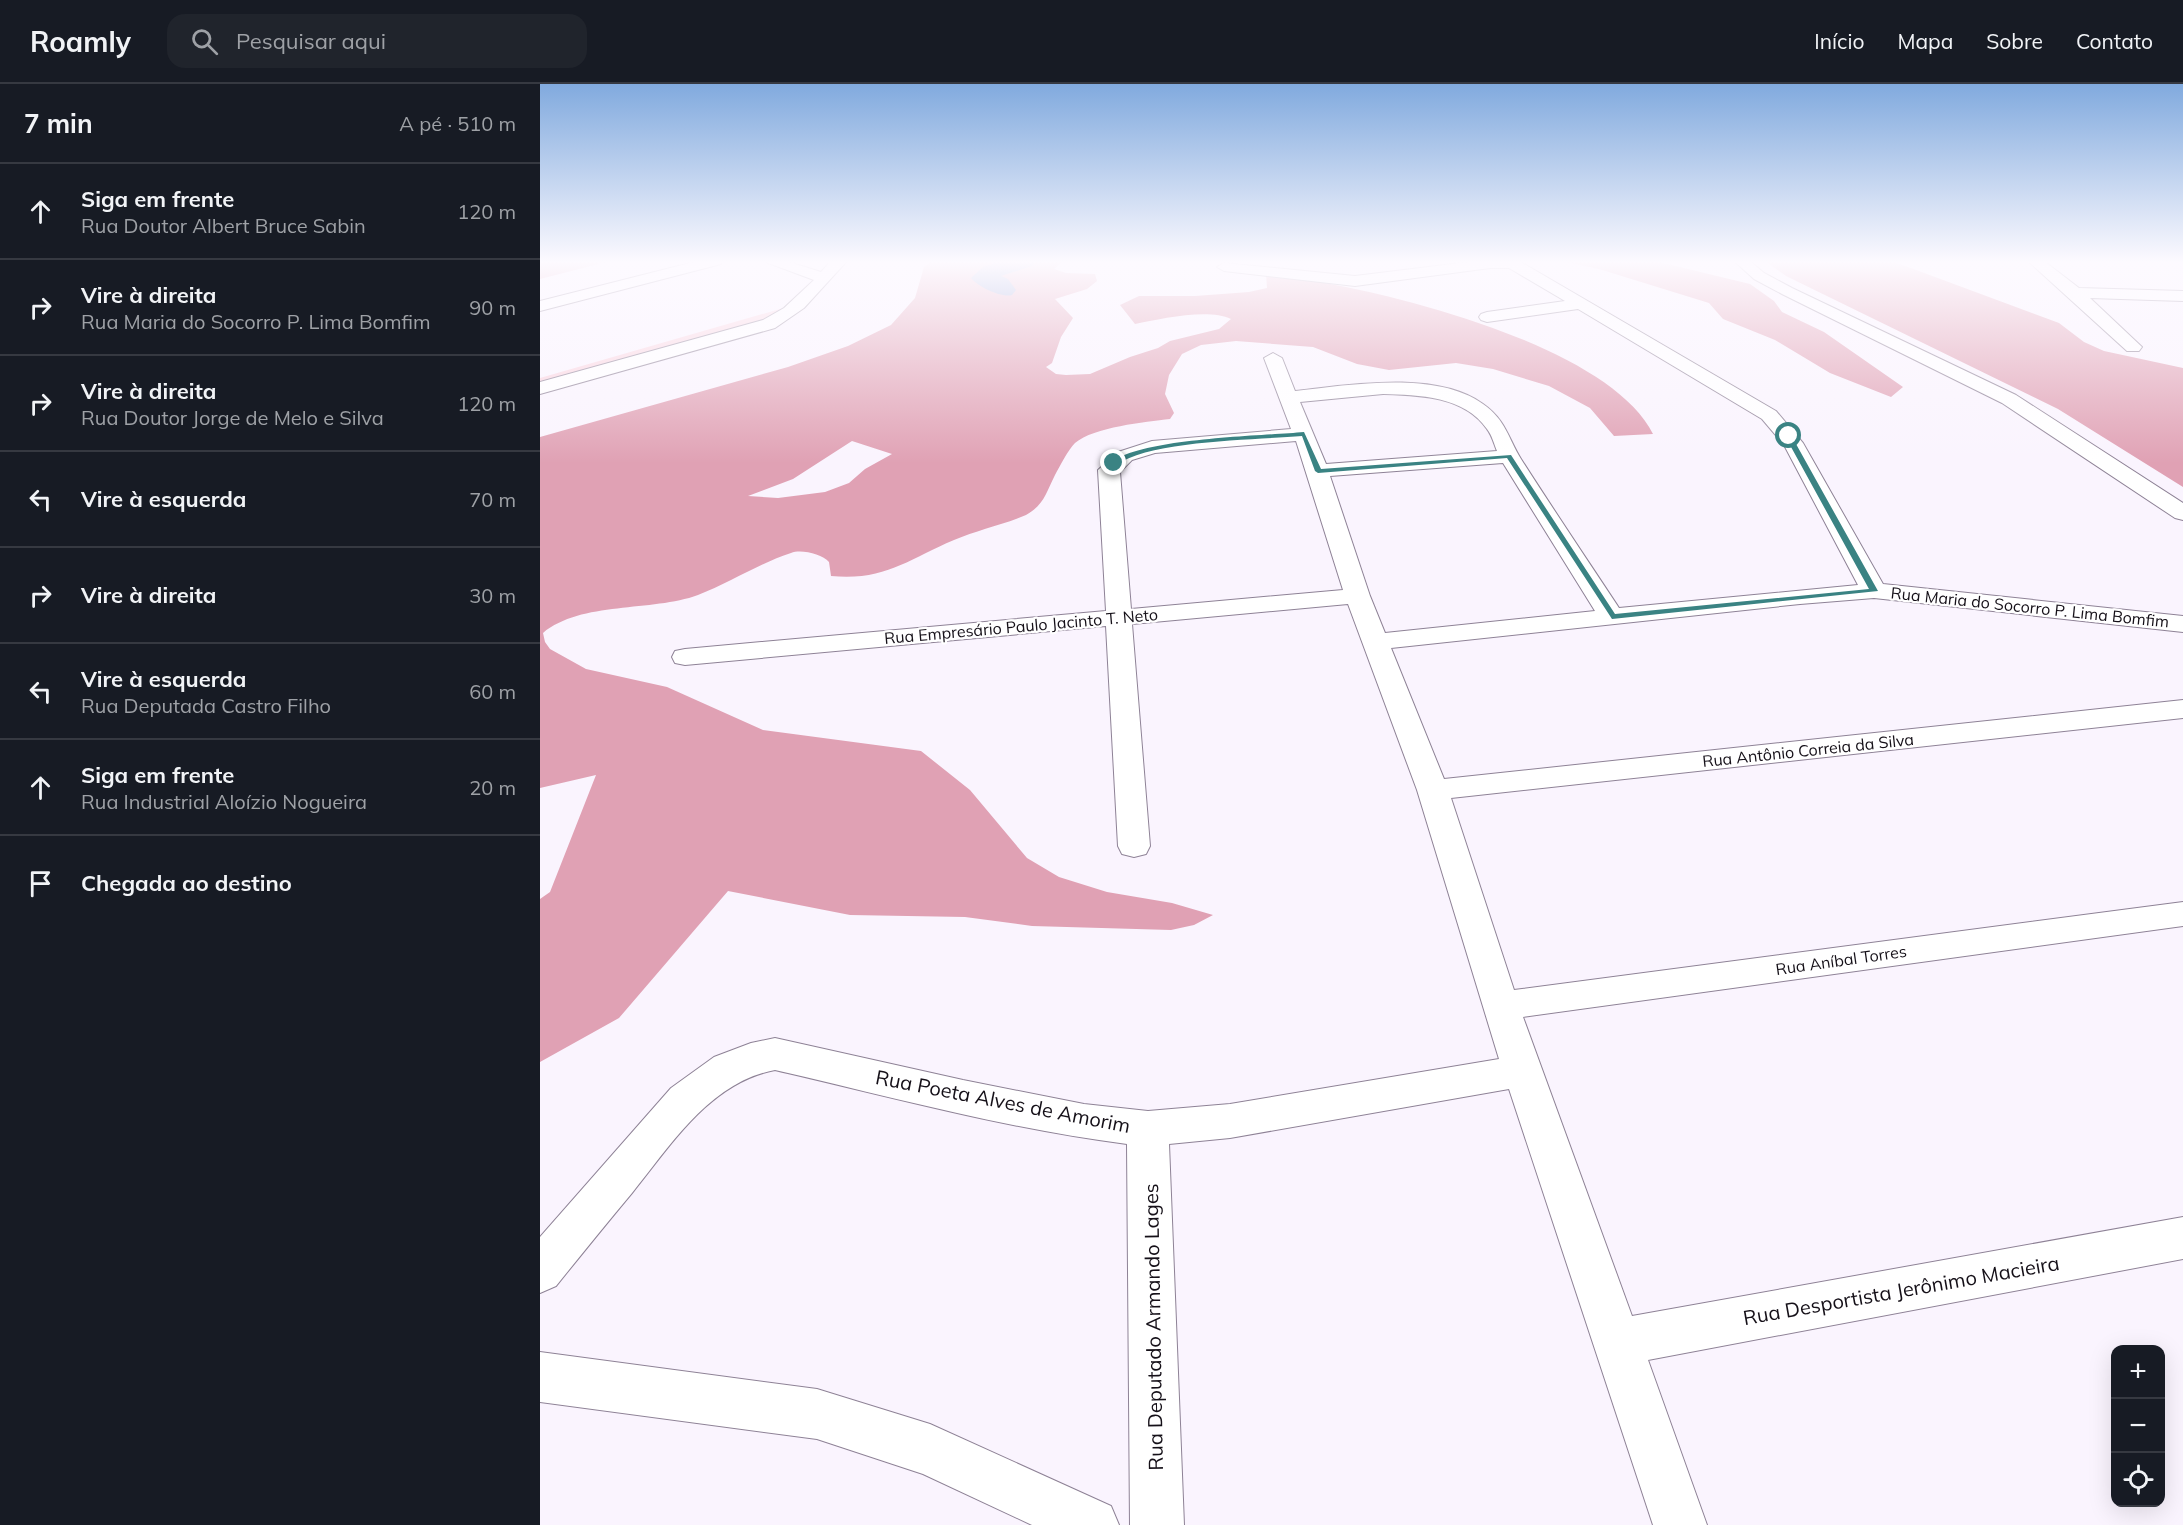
<!DOCTYPE html>
<html lang="pt">
<head>
<meta charset="utf-8">
<style>
	body { margin:0; font-family:Mulish,sans-serif; background:#20242c; color:#f1f3f6 }
	.controls { position:absolute; right:18px; bottom:18px; display:grid; overflow:hidden; border-radius:12px; box-shadow:0 6px 24px #0002 }
	.controls button { width:54px; height:54px; display:grid; place-items:center; padding:0; border:0; border-bottom:2px solid #363941; background:#171b24; color:#f1f3f6; font:30px sans-serif }
	.stop { position:absolute; width:18px; height:18px; margin:-14px; border:4px solid #3a8383; border-radius:50%; background:#fff }
	.stop.end { background:#3a8383; border-color:#fff; box-shadow:0 2px 6px #0008 }
	.list { margin:0; padding:0; list-style:none }
	h2 { display:flex; justify-content:space-between; align-items:center; height:78px; margin:0; padding:0 24px; font-size:26px }
	h2 small { font-size:20px; font-weight:400; color:#9ea1a6 }
	.list li { display:grid; grid-template-columns:39px 1fr auto; gap:18px; align-items:center; box-sizing:border-box; height:96px; padding:0 24px; border-top:2px solid #363941 }
	.list b { display:block; font-size:22px; white-space:nowrap }
	.list p { margin:0; font-size:20px; white-space:nowrap; color:#9ea1a6 }
	.list em { font-size:20px; font-style:normal; color:#9ea1a6 }
	.icon { flex:none; width:33px; height:33px; fill:none; stroke:currentColor; stroke-width:2; stroke-linecap:round; stroke-linejoin:round }
	.map { position:relative; flex:none; width:1643px; height:1441px; overflow:hidden }
	header { display:flex; align-items:center; gap:36px; box-sizing:border-box; height:84px; padding:0 30px; background:#171b24; border-bottom:2px solid #363941 }
	header strong { font-size:28px }
	nav { display:flex; gap:33px; margin-inline-start:auto; font-size:21px }
	.search { width:420px; height:54px; background:#20242c; display:flex; align-items:center; gap:15px; box-sizing:border-box; padding:0 21px; border-radius:18px; color:#9ea1a6; font-size:22px }
	main { display:flex }
	aside { flex:1; background:#171b24 }
	.map>svg:first-child { display:block }
</style>
</head>
<body>
<header>
<strong>Roamly</strong>
<div class="search"><svg class="icon" aria-label="search" viewBox="0 0 24 24"><circle cx="10" cy="10" r="6"/><path d="M15 15l6 6"/></svg>Pesquisar aqui</div>
<nav><a>Início</a><a>Mapa</a><a>Sobre</a><a>Contato</a></nav>
</header>
<main>
<aside>
<h2>7 min<small>A pé · 510 m</small></h2>
<ul class="list">
<li><svg class="icon" aria-label="ahead" viewBox="0 0 24 24"><path d="M12 20V5M6 11l6-6 6 6"/></svg><div><b>Siga em frente</b><p>Rua Doutor Albert Bruce Sabin</p></div><em>120 m</em></li>
<li><svg class="icon" aria-label="right" viewBox="0 0 24 24"><path d="M7 20v-9h11M14 6l5 5-5 5"/></svg><div><b>Vire à direita</b><p>Rua Maria do Socorro P. Lima Bomfim</p></div><em>90 m</em></li>
<li><svg class="icon" aria-label="right" viewBox="0 0 24 24"><path d="M7 20v-9h11M14 6l5 5-5 5"/></svg><div><b>Vire à direita</b><p>Rua Doutor Jorge de Melo e Silva</p></div><em>120 m</em></li>
<li><svg class="icon" aria-label="left" viewBox="0 0 24 24"><path d="M17 20v-9H6M10 6l-5 5 5 5"/></svg><div><b>Vire à esquerda</b></div><em>70 m</em></li>
<li><svg class="icon" aria-label="right" viewBox="0 0 24 24"><path d="M7 20v-9h11M14 6l5 5-5 5"/></svg><div><b>Vire à direita</b></div><em>30 m</em></li>
<li><svg class="icon" aria-label="left" viewBox="0 0 24 24"><path d="M17 20v-9H6M10 6l-5 5 5 5"/></svg><div><b>Vire à esquerda</b><p>Rua Deputada Castro Filho</p></div><em>60 m</em></li>
<li><svg class="icon" aria-label="ahead" viewBox="0 0 24 24"><path d="M12 20V5M6 11l6-6 6 6"/></svg><div><b>Siga em frente</b><p>Rua Industrial Aloízio Nogueira</p></div><em>20 m</em></li>
<li><svg class="icon" aria-label="arrive" viewBox="0 0 24 24"><path d="M6 21V4h12l-3 4 3 4H6"/></svg><div><b>Chegada ao destino</b></div></li>
</ul>
</aside>
<div class="map">
<svg width="1643" height="1441" viewBox="0 0 1643 1441">
	<rect width="100%" height="100%" fill="#faf4fe"/>
	<polygon fill="#fad4df" points="247,223 236,233 0,301 0,294"/>
	<g fill="#e0a1b4" fill-rule="evenodd">
		<polygon points="0,177 70,177 0,195"/>
		<path d="M 392,177 L 523,177 L 514,185 L 526,189 L 555,190 L 557,197 L 547,205 L 515,215 L 533,234 L 521,253 L 512,279 L 506,283 L 516,290 L 526,291 L 550,290 L 590,273 L 618,264 L 630,257 L 679,245 L 691,235 C 668,224 620,235 595,240 L 580,221 L 599,212 L 655,212 L 709,208 L 727,204 L 726,190 C 823,200 1067,257 1113,350 L 1074,352 L 1050,324 L 1009,302 L 953,285 L 916,279 L 849,286 L 817,280 L 773,263 L 696,257 L 661,261 L 642,270 L 629,291 L 625,310 L 634,329 L 630,335 C 605,338 554,343 535,359 C 528,366 520,382 515,391 C 506,409 504,421 486,431 C 462,441 437,446 414,456 C 367,476 345,497 291,492 L 289,478 C 282,470 261,465 251,469 C 220,479 189,499 158,511 C 112,528 41,517 3,549 L 5,558 L 10,565 L 46,585 L 127,603 L 223,646 L 381,667 L 430,706 L 487,774 L 519,793 L 567,808 L 632,819 L 673,831 L 654,841 L 631,846 L 492,842 L 425,833 L 310,831 L 188,807 L 79,934 L 0,978 L 0,815 L 10,808 L 56,691 L 0,704 L 0,353 L 248,283 L 308,262 L 351,241 L 375,214 L 384,183 ZM 312,357 L 352,370 L 325,385 L 309,399 L 285,408 L 238,414 L 208,412 L 253,395 Z"/>
		<polygon points="1022,177 1115,177 1210,200 1234,217 1242,228 1284,248 1363,303 1351,313 1290,289 1235,256 1183,235 1169,219 1059,185"/>
		<polygon points="1225,177 1352,177 1519,239 1544,258 1564,267 1643,284 1643,403 1518,325 1246,192"/>
	</g>
	<g fill="none" stroke-linecap="round" stroke-linejoin="round">
		<path fill="#869bce" fill-rule="evenodd" d="M 461,177 L 495,177 L 492,182 L 461,192 L 468,195 L 476,206 L 472,211 C 462,214 438,203 431,194 L 443,183 Z"/>
		<defs>
			<g id="minor">
				<polygon points="158,177 183,177 181,180 0,227 0,217"/>
				<polygon points="223,177 246,177 281,188 291,177 307,177 264,224 235,244 0,310 0,298 223,236 244,224 274,196"/>
				<path d="M 937,177 L 977,177 L 986,181 L 1236,327 L 1263,359 L 1343,500 L 1643,532 L 1643,548 L 1334,514 L 1260,520 L 851,564 L 904,695 L 1643,616 L 1643,634 L 911,714 L 974,906 L 1643,818 L 1643,842 L 983,933 L 1092,1232 L 1643,1133 L 1643,1175 L 1108,1276 L 1167,1441 L 1113,1441 L 969,1005 L 690,1054 L 629,1060 L 644,1441 L 590,1441 L 587,1060 C 468,1045 352,1013 235,986 C 170,998 131,1061 92,1109 C 66,1140 41,1171 16,1202 L 0,1209 L 0,1153 L 131,1004 L 174,973 L 211,959 L 235,954 L 423,996 L 544,1020 L 608,1027 L 690,1020 L 959,975 L 877,706 L 808,520 L 592,540 L 610,762 L 606,770 L 594,773 L 582,770 L 578,762 L 566,542 L 145,581 L 135,579 L 132,573 L 135,567 L 145,565 L 566,527 L 558,386 L 578,368 L 612,357 L 751,345 L 724,274 L 733,269 L 742,274 L 755,307 C 809,301 896,286 943,320 C 966,336 968,354 981,375 C 1013,425 1046,474 1079,524 L 1318,501 L 1244,361 L 1222,335 L 1038,225 L 947,238 L 941,236 L 939,233 L 941,230 L 947,228 L 1025,217 L 969,184 L 950,184 L 815,202 L 684,187 L 677,183 L 684,179 L 815,192 ZM 843,310 C 879,311 924,312 947,345 C 952,351 954,360 957,367 L 786,380 L 760,318 ZM 756,357 L 803,506 L 591,525 L 580,388 L 592,376 L 615,369 ZM 963,379 L 1055,527 L 845,549 L 830,512 L 790,392 Z"/>
				<polygon points="1194,177 1210,177 1224,189 1252,204 1476,311 1643,419 1643,436 1635,434 1462,319 1242,210 1214,195"/>
				<polygon points="1488,177 1504,177 1539,204 1643,207 1643,217 1550,214 1602,263 1599,267 1587,267"/>
				<polygon points="0,1268 277,1305 390,1340 571,1422 579,1441 492,1441 383,1390 277,1355 0,1318"/>
			</g>
		</defs>
		<use href="#minor" stroke="#8e8296" stroke-width="2"/>
		<use href="#minor" fill="#fff" fill-rule="evenodd"/>
	</g>
	<linearGradient id="sky" x2="0" y2="1"><stop stop-color="#81aade"/><stop offset="0.47" stop-color="#fdfaff"/><stop offset="1" stop-color="#fdfaff" stop-opacity="0"/></linearGradient>
	<rect width="1643" height="379" fill="url(#sky)"/>
	<path fill="#3a8383" d="M 764,348 L 781,385 L 971,371 L 1075,530 L 1329,505 L 1245,352 L 1251,351 L 1338,507 L 1072,535 L 967,374 L 778,389 L 775,387 L 762,352 C 716,356 611,356 576,381 L 571,379 C 599,354 722,352 764,348 Z"/>
	<g text-anchor="middle" dominant-baseline="central" stroke-width="4.5" stroke-linejoin="round" paint-order="stroke">
		<g font-size="16" fill="#151018" stroke="#fff">
			<text transform="translate(1490 523) rotate(6)">Rua Maria do Socorro P. Lima Bomfim</text>
			<text transform="translate(481 542) rotate(-5)">Rua Empresário Paulo Jacinto T. Neto</text>
			<text transform="translate(1268 666) rotate(-6)">Rua Antônio Correia da Silva</text>
			<text transform="translate(1301 876) rotate(-8)">Rua Aníbal Torres</text>
		</g>
		<g font-size="20" fill="#151018" stroke="#fff">
			<text transform="translate(463 1017) rotate(11)">Rua Poeta Alves de Amorim</text>
			<text transform="translate(1361 1206) rotate(-10)">Rua Desportista Jerônimo Macieira</text>
			<text transform="translate(613 1243) rotate(-91)">Rua Deputado Armando Lages</text>
		</g>
	</g>
</svg>
<div class="controls">
<button>+</button>
<button>−</button>
<button><svg class="icon" aria-label="locate" viewBox="0 0 24 24"><circle cx="12" cy="12" r="6"/><path d="M12 2v4M12 18v4M2 12h4M18 12h4"/></svg></button>
</div>
<div class="stop" style="left:1249px;top:352px"></div>
<div class="stop end" style="left:574px;top:379px"></div>
</div>
</main>
</body>
</html>
